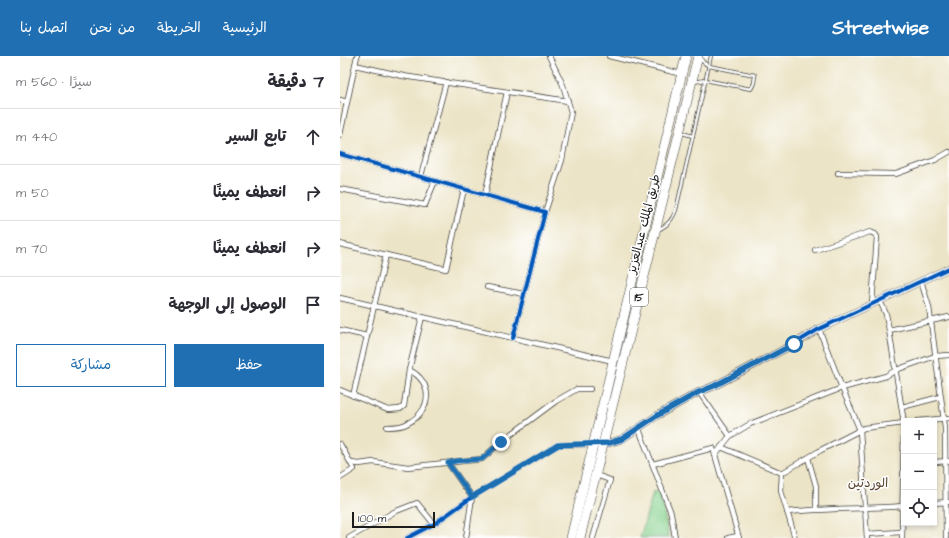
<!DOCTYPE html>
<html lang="ar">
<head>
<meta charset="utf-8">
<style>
	body { margin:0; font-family:"Architects Daughter","Playpen Sans Arabic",sans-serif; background:#f7f7f7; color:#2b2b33; direction:rtl }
	.controls { position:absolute; right:12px; bottom:12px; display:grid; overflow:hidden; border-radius:0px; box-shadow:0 2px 6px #0003 }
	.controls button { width:36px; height:36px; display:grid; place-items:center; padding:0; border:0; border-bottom:1px solid #e1e1e2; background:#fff; color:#2b2b33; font:20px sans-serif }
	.scale { position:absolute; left:12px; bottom:10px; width:83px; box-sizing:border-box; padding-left:4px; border:2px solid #1c1c1c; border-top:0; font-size:11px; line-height:14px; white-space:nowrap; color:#1c1c1c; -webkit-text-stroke:3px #fff; paint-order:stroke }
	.stop { position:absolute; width:12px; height:12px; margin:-9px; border:3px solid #1f6fb2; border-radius:50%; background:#fff }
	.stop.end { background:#1f6fb2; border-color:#fff; box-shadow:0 1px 4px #0008 }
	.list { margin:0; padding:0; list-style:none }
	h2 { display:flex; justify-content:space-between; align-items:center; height:52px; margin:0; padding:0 16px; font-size:17px }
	h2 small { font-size:13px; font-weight:400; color:#7c7c81 }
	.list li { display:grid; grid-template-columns:26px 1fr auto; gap:12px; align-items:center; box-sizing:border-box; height:56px; padding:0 16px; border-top:1px solid #e1e1e2 }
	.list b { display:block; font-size:15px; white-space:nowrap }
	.list em { font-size:13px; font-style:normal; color:#7c7c81 }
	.actions { display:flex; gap:8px; padding:12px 16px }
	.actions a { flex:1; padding:9px 0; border:1px solid #1f6fb2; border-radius:0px; text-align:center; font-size:14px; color:#1f6fb2 }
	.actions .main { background:#1f6fb2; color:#fff }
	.icon { flex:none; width:22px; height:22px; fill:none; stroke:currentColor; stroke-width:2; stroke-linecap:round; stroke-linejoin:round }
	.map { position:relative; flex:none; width:609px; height:482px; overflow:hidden; direction:ltr }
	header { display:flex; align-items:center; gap:24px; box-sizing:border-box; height:56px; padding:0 20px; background:#1f6fb2; color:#fff }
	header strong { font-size:19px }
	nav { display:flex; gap:22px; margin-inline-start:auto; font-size:14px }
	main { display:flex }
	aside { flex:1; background:#fff }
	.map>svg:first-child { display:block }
</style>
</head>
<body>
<header>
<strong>Streetwise</strong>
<nav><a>الرئيسية</a><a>الخريطة</a><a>من نحن</a><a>اتصل بنا</a></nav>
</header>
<main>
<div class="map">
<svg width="609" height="482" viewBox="0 0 609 482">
	<rect width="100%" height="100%" fill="#fff"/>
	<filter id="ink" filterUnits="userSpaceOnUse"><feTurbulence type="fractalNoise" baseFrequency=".025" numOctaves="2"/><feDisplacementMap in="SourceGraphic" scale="8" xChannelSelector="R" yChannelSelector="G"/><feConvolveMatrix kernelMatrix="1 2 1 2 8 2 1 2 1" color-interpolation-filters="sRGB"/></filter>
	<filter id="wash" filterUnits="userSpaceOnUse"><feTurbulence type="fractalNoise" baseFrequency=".012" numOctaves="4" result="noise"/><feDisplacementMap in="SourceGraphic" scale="16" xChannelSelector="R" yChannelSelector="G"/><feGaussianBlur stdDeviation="0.9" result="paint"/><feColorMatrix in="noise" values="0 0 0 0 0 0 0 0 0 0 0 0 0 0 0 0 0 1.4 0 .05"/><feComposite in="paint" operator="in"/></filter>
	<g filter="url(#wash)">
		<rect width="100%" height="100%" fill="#ece4c6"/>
		<polygon fill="#86d08d" stroke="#517654" points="313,436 321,438 329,482 300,482"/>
	</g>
	<g filter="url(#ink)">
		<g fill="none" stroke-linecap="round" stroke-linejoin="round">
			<defs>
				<g id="lane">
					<polyline points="354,26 365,24 411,33 414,27 415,19 369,10 363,6 360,1"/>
					<polyline points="342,77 353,80"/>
					<path d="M 318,174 C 328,169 332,164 336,154 L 371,0"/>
				</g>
				<g id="street">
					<polyline points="269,0 342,18"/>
					<polyline points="15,9 63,20 228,45"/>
					<polyline points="0,44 7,46"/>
					<polyline points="0,79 17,0"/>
					<polyline points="0,98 205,156 173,282"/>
					<polyline points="498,117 556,118 595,104 609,96"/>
					<polyline points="81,120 106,26"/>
					<polyline points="0,133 85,149 95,125"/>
					<polyline points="145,139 167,36"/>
					<polyline points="205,156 222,104 231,56 223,29 209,0"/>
					<polyline points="0,188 106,213 124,133"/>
					<polyline points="475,194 530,176 535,178 537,181 532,248"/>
					<polyline points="581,225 589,251 605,372 606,482"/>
					<polyline points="147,231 184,238"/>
					<polyline points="0,242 273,305"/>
					<polyline points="540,245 546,258 549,274 564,367 562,482"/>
					<polyline points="479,273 502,332 520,374 527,482"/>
					<polyline points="0,274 27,280"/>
					<polyline points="549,274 609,261"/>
					<polyline points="0,334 48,354 60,353 64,350 69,314 82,261"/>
					<polyline points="359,336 390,380"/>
					<polyline points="13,340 46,199"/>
					<polyline points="562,351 600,341"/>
					<polyline points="578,365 609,362"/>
					<path d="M 47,371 C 54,371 62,371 68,367 C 92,355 94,326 69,314"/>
					<polyline points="299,373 331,457 335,482"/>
					<polyline points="0,388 14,413 0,422"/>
					<polyline points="381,391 442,417"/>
					<polyline points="375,399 390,380 410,368 502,332 546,320 556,314 595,300 609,299"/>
					<polyline points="468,402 476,430 476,453"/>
					<polyline points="594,406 609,405"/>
					<polyline points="11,407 19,408 33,406 68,411 142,403 161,386 216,345 237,333 250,333"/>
					<polyline points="108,407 132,441 126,482"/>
					<polyline points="313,408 373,392 399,482"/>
					<polyline points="594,447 608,446"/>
					<path d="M 447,456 C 486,452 525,453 564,450"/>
					<polyline points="527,478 562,476"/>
					<polyline points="9,482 54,456 77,447 94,468"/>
					<polyline points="67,482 94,468 132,441 218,389 254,388"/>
					<polyline points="253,482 270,424 256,419"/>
					<polyline points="388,482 398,480"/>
					<polyline points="455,482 441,435 442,417 481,394 524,372 564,367"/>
				</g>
				<polyline id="secondary" points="254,388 269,387 282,383 318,359 359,336 374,330 454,288 479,273 609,212"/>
				<g id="highway">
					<polyline points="231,482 346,0"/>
					<polyline points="240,482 358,0"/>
				</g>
			</defs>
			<use href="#lane" stroke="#3b3a36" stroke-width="4"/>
			<use href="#street" stroke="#3b3a36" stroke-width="6"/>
			<use href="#secondary" stroke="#3b3a36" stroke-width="8"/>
			<use href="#highway" stroke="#3b3a36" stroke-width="10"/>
			<use href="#lane" stroke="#fff" stroke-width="2.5"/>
			<use href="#street" stroke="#fff" stroke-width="4.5"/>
			<use href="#secondary" stroke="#fff" stroke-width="7"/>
			<use href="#highway" stroke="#fff" stroke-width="9"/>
			<defs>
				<g id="cycleway">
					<polyline points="0,98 205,156 173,282"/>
					<polyline points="67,482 94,468 132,441 218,389 269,387 282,383 318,359 359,336 374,330 454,288 479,273 609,212"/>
				</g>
			</defs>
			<use href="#cycleway" stroke="#fff" stroke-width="6"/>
			<use href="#cycleway" stroke="#0057b8" stroke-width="4"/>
		</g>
	</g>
	<g fill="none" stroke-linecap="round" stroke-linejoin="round" filter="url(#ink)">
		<polyline stroke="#1f6fb2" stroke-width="5" points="161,386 142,403 116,405 108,407 132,441 218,389 269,387 282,383 318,359 359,336 374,330 454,288"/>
	</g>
	<g text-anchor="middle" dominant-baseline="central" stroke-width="3" stroke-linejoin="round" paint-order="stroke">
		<rect fill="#fff" stroke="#606060" stroke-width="1" x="290" y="232" width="18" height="18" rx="3"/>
		<g font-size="11" font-weight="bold" fill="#1c1c1c">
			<text x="299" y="241">15</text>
		</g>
		<g font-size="12" fill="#1c1c1c" stroke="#fff">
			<text transform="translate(304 168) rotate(-76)">طريق الملك عبدالعزيز</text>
		</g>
		<g font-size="13" fill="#5d4833" stroke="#fff">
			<text x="528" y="427">الوردتين</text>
		</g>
	</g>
</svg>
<div class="controls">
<button>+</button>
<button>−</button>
<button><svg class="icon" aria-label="locate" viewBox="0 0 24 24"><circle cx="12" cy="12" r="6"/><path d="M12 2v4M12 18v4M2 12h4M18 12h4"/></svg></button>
</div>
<div class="scale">100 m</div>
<div class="stop" style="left:454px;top:288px"></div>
<div class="stop end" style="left:161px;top:386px"></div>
</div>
<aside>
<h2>7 دقيقة<small>سيرًا · 560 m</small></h2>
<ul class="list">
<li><svg class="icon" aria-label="ahead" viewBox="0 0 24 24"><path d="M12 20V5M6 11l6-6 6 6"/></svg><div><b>تابع السير</b></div><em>440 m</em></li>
<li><svg class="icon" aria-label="right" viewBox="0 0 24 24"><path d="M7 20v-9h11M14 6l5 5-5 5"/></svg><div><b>انعطف يمينًا</b></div><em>50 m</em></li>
<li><svg class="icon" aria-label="right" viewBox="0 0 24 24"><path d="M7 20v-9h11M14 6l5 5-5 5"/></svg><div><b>انعطف يمينًا</b></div><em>70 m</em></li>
<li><svg class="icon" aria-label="arrive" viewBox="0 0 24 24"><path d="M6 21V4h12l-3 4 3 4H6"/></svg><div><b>الوصول إلى الوجهة</b></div></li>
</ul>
<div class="actions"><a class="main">حفظ</a><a>مشاركة</a></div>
</aside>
</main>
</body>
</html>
